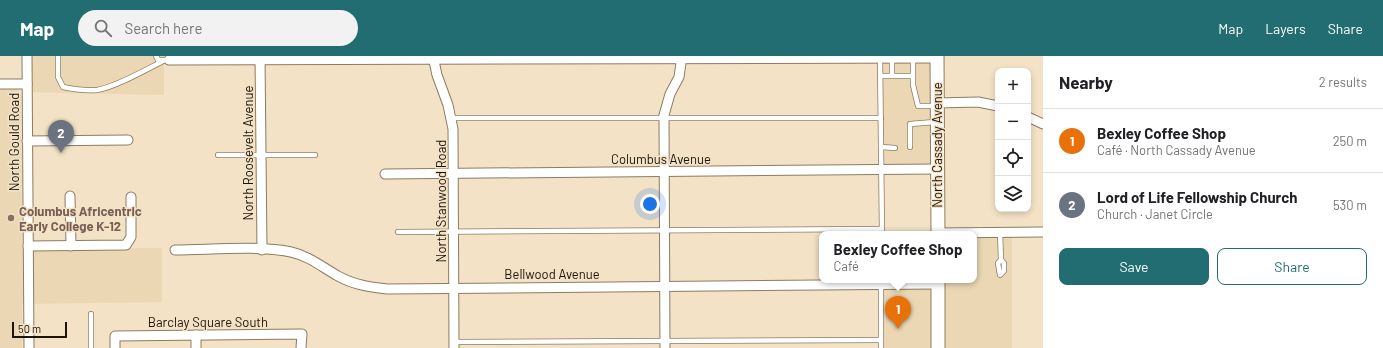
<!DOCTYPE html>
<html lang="en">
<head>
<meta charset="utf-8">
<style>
	body { margin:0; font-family:Barlow,sans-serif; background:#f2f2f2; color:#202124 }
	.controls { position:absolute; right:12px; top:12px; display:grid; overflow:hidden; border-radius:8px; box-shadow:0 2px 6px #0003 }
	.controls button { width:36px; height:36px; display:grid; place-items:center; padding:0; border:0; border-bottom:1px solid #e0e0e0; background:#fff; color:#202124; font:20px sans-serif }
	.scale { position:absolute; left:12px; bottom:10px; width:55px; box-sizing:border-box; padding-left:4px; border:2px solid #1a140a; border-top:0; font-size:11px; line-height:14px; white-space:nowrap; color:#1a140a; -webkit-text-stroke:3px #f3e2c5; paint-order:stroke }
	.you { position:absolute; left:650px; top:148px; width:14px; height:14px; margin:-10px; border:3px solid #fff; border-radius:50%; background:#1a73e8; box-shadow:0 0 0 6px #1a73e833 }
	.badge { display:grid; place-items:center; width:26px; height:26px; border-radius:50%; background:#216d71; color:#fff; font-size:13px; font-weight:700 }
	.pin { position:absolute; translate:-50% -33px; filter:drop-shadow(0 1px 2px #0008) }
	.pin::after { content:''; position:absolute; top:21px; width:14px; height:12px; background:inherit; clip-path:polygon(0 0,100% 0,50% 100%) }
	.popup { position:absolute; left:819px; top:175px; width:158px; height:52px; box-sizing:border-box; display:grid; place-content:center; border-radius:8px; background:#fff; filter:drop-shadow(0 1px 3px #0005); font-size:13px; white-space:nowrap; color:#757577 }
	.popup b { font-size:15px; color:#202124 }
	.popup::after { content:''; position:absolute; left:50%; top:100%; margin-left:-8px; border:8px solid transparent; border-top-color:#fff }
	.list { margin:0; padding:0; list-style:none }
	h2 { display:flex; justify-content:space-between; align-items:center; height:52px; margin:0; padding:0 16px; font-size:17px }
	h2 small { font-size:13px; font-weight:400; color:#757577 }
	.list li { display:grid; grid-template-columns:26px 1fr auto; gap:12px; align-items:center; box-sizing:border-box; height:64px; padding:0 16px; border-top:1px solid #e0e0e0 }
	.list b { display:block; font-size:15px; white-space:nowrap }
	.list p { margin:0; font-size:13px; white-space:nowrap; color:#757577 }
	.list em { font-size:13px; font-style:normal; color:#757577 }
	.actions { display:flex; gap:8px; padding:12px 16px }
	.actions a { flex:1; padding:9px 0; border:1px solid #216d71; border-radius:8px; text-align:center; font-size:14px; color:#216d71 }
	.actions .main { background:#216d71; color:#fff }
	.icon { flex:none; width:22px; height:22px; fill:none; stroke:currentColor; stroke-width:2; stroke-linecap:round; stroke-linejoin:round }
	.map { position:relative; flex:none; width:1043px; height:292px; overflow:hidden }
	header { display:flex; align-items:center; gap:24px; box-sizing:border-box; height:56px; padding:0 20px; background:#216d71; color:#fff }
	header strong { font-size:19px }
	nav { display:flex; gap:22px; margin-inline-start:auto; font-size:14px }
	.search { width:280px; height:36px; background:#f2f2f2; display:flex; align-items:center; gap:10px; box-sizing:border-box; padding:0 14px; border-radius:22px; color:#757577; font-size:15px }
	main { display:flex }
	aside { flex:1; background:#fff }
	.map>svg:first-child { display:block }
</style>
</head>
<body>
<header>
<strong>Map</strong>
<div class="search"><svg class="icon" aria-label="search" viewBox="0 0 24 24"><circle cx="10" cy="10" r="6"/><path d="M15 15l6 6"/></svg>Search here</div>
<nav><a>Map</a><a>Layers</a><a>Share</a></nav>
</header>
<main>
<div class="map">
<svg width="1043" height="292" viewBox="0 0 1043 292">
	<rect width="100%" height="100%" fill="#f3e2c5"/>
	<g fill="#ebd7b3">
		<polygon points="26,0 164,0 164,39 26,36"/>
		<rect x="879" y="2" width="59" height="112"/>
		<polygon points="0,32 16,32 21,39 22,193 162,192 162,246 22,248 22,292 0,292"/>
		<polygon points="974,178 1012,178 1012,292 881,292 881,229 938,224 974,224"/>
	</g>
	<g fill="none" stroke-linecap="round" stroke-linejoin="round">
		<defs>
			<g id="lane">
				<path d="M 58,0 L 58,21 L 63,31 C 73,33 86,35 97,34 C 116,31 147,13 165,4 L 169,4"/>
				<polyline points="156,0 158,4 164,4"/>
				<polyline points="880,2 882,178"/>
				<polyline points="892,2 892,20 913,20"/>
				<polyline points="913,2 913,29 918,50 937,50"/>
				<polyline points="881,20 892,20"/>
				<polyline points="451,62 881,62"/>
				<polyline points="881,91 895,92"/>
				<polyline points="910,91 910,68 935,66"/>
				<polyline points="218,99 315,99"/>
				<polyline points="398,176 882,173"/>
				<polyline points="1000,176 1001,204"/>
				<polygon points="1001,204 1004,207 1004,215 1000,219 998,207"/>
				<polyline points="454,286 881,284"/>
				<polyline points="91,292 91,258"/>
				<polyline points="881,292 881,224"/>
			</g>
			<g id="street">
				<polyline points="27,0 29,292"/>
				<polyline points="260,0 262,194"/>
				<polyline points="433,0 437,19 448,49 453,73 454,292"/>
				<polyline points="169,4 937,2"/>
				<polyline points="0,28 27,28"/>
				<polyline points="937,47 978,46 998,50"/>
				<polyline points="1028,61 1043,68"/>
				<polyline points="27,85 128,84"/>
				<polyline points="385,118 937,113"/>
				<polyline points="70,140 71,190"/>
				<polyline points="938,177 1043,176"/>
				<polyline points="28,190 126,189 131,181 131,141"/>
				<path d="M 175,194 C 209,194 258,189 291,196 C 309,200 322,211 338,220 C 354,229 370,231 387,233 L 938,228"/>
				<polyline points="196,279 196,292"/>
				<polyline points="115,292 115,280 302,278 301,292"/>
				<polyline points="665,292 664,59 670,38 679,21 682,0"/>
			</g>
			<g id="secondary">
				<polyline points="937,0 938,178"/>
				<polyline points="938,224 938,292"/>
			</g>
		</defs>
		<use href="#lane" stroke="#8b7c62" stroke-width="6"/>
		<use href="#street" stroke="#8b7c62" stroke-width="11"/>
		<use href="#secondary" stroke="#8b7c62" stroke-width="15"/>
		<use href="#lane" stroke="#fff" stroke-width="4.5"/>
		<use href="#street" stroke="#fff" stroke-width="9"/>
		<use href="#secondary" stroke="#fff" stroke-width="13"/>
	</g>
	<circle fill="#8d6e63" stroke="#f3e2c5" stroke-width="1.5" cx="11" cy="162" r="4"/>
	<g text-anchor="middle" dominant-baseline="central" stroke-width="3" stroke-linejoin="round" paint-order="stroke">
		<g font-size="13" fill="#1a140a" stroke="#f3e2c5">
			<text transform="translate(14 86) rotate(-90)">North Gould Road</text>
			<text transform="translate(937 89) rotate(-90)">North Cassady Avenue</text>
			<text transform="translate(248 97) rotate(-90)">North Roosevelt Avenue</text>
			<text x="661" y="103">Columbus Avenue</text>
			<text transform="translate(441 145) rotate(-90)">North Stanwood Road</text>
			<text x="552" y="218">Bellwood Avenue</text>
			<text x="208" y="266">Barclay Square South</text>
		</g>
		<g font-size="13" font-weight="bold" fill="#785e54" stroke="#f3e2c5" text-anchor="start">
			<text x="19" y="155">Columbus Africentric<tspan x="19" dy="15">Early College K-12</tspan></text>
		</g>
	</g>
</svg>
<div class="controls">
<button>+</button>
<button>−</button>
<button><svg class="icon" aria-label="locate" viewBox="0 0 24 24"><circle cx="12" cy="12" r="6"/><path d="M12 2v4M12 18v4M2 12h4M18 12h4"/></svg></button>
<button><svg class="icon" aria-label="layers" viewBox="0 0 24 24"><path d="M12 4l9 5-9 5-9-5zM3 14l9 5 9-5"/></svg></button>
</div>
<div class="scale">50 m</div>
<div class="you"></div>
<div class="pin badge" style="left:898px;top:273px;background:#e8710a">1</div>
<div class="popup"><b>Bexley Coffee Shop</b>Café</div>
<div class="pin badge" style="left:61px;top:97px;background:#6b7280">2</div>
</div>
<aside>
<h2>Nearby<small>2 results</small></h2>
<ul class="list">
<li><span class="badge" style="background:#e8710a">1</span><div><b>Bexley Coffee Shop</b><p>Café · North Cassady Avenue</p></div><em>250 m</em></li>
<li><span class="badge" style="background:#6b7280">2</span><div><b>Lord of Life Fellowship Church</b><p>Church · Janet Circle</p></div><em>530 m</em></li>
</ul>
<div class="actions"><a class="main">Save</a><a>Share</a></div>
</aside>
</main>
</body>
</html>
